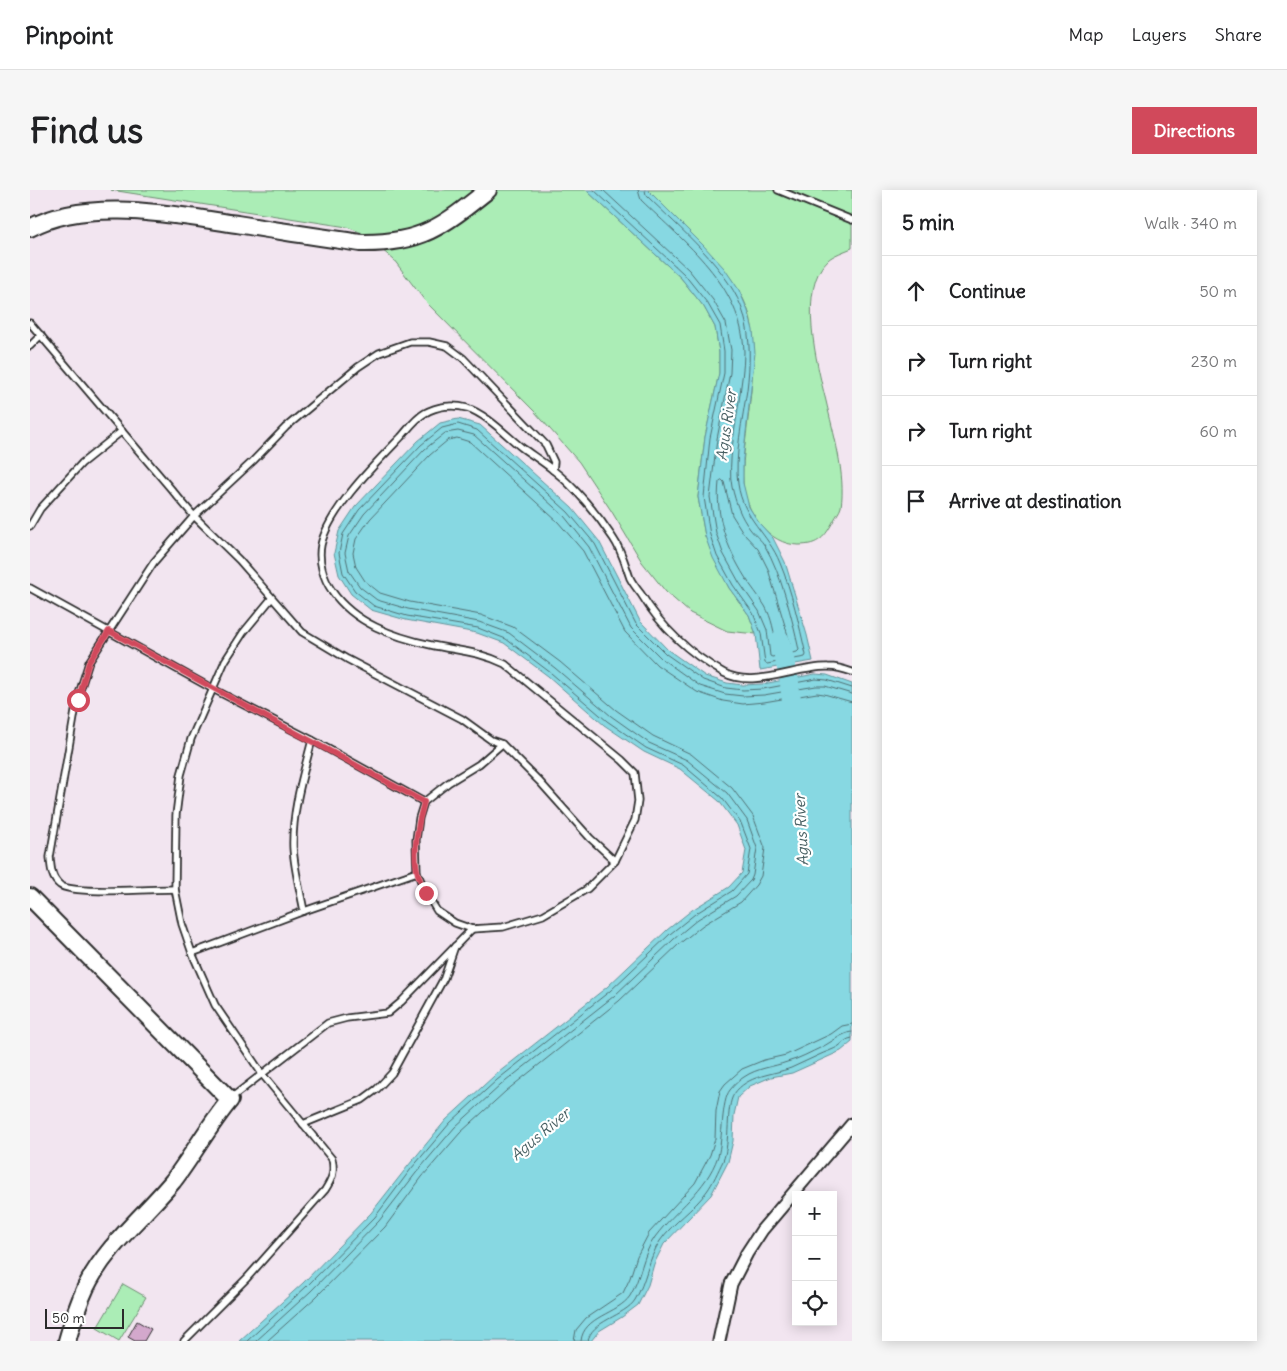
<!DOCTYPE html>
<html lang="en">
<head>
<meta charset="utf-8">
<style>
	body { margin:0; font-family:Delius,sans-serif; background:#f6f6f6; color:#202124 }
	.controls { position:absolute; right:15px; bottom:15px; display:grid; overflow:hidden; border-radius:0px; box-shadow:0 2px 12px #0003 }
	.controls button { width:45px; height:45px; display:grid; place-items:center; padding:0; border:0; border-bottom:1px solid #e0e0e0; background:#fff; color:#202124; font:25px sans-serif }
	.scale { position:absolute; left:15px; bottom:12px; width:79px; box-sizing:border-box; padding-left:5px; border:2px solid #2b2b2b; border-top:0; font-size:14px; line-height:18px; white-space:nowrap; color:#2b2b2b; -webkit-text-stroke:4px #fff; paint-order:stroke }
	.stop { position:absolute; width:15px; height:15px; margin:-11px; border:4px solid #d1495b; border-radius:50%; background:#fff }
	.stop.end { background:#d1495b; border-color:#fff; box-shadow:0 1px 5px #0008 }
	.list { margin:0; padding:0; list-style:none }
	h2 { display:flex; justify-content:space-between; align-items:center; height:65px; margin:0; padding:0 20px; font-size:21px }
	h2 small { font-size:16px; font-weight:400; color:#757577 }
	.list li { display:grid; grid-template-columns:32px 1fr auto; gap:15px; align-items:center; box-sizing:border-box; height:70px; padding:0 20px; border-top:1px solid #e0e0e0 }
	.list b { display:block; font-size:19px; white-space:nowrap }
	.list em { font-size:16px; font-style:normal; color:#757577 }
	.icon { flex:none; width:28px; height:28px; fill:none; stroke:currentColor; stroke-width:2; stroke-linecap:round; stroke-linejoin:round }
	.map { position:relative; flex:none; width:822px; height:1151px; overflow:hidden; border-radius:0px }
	header { display:flex; align-items:center; gap:30px; box-sizing:border-box; height:70px; padding:0 25px; background:#fff; border-bottom:1px solid #e0e0e0 }
	header strong { font-size:24px }
	nav { display:flex; gap:28px; margin-inline-start:auto; font-size:18px }
	.intro { display:flex; align-items:center; justify-content:space-between; box-sizing:border-box; height:120px; padding:0 30px }
	h1 { margin:0; font-size:35px }
	.button { padding:12px 22px; border-radius:0px; background:#d1495b; color:#fff; font-size:18px; font-weight:700 }
	main { display:flex; gap:30px; padding:0 30px }
	aside { flex:1; background:#fff; border-radius:0px; box-shadow:0 2px 12px #0003 }
	.map>svg:first-child { display:block }
</style>
</head>
<body>
<header>
<strong>Pinpoint</strong>
<nav><a>Map</a><a>Layers</a><a>Share</a></nav>
</header>
<div class="intro"><h1>Find us</h1><a class="button">Directions</a></div>
<main>
<div class="map">
<svg width="822" height="1151" viewBox="0 0 822 1151">
	<rect width="100%" height="100%" fill="#f2e5f0"/>
	<filter id="ink" filterUnits="userSpaceOnUse"><feTurbulence type="fractalNoise" baseFrequency=".02" numOctaves="2"/><feDisplacementMap in="SourceGraphic" scale="10" xChannelSelector="R" yChannelSelector="G"/><feConvolveMatrix kernelMatrix="1 2 1 2 8 2 1 2 1" color-interpolation-filters="sRGB"/></filter>
	<g filter="url(#ink)">
		<g fill="#abedb6" stroke="#6b8c70">
			<polygon points="81,0 556,0 651,88 674,117 685,137 689,162 689,183 675,247 668,307 675,346 699,398 719,425 726,444 697,441 660,423 636,402 612,372 582,322 549,272 505,222 395,111 364,70 332,43 317,37"/>
			<path d="M 618,0 L 822,0 L 822,58 C 815,61 803,65 798,70 C 767,98 787,175 796,211 C 803,242 816,284 811,317 C 810,321 806,326 804,330 C 795,347 789,355 769,355 C 738,355 715,321 713,292 C 712,274 715,256 717,238 C 720,212 723,188 723,162 C 723,147 723,133 718,120 C 707,90 685,69 663,47 C 648,31 633,16 618,0 Z"/>
			<polygon points="93,1094 116,1107 89,1151 67,1138"/>
		</g>
		<g fill="#87d8e2" stroke="#629399">
			<polygon points="556,0 618,0 673,55 694,78 709,100 718,121 723,140 725,163 713,269 713,293 719,317 729,333 743,348 755,372 777,445 783,471 730,480 726,444 719,425 699,398 683,368 675,346 668,307 675,247 689,183 689,162 685,137 674,117 651,88"/>
			<polygon points="428,229 450,235 542,318 569,351 610,431 638,460 675,486 697,493 713,495 733,494 785,484 797,485 822,494 822,852 811,861 762,883 741,887 720,896 708,907 704,925 703,951 698,972 681,1005 634,1054 624,1074 618,1095 608,1115 592,1127 569,1141 561,1151 209,1151 273,1093 341,1023 378,976 416,930 464,886 577,797 637,740 662,720 699,697 712,683 716,660 707,635 689,611 650,579 614,562 574,535 518,486 474,453 447,443 376,430 341,420 321,404 309,385 304,363 309,341 325,317 388,251 410,233"/>
		</g>
		<g fill="none" stroke-linecap="round" stroke-linejoin="round">
			<g stroke="#507074" stroke-width="1">
				<path d="M 564,0 L 654,84 L 678,114 L 690,135 L 694,161 L 694,183 L 680,248 L 674,307 L 680,345 L 687,366 L 703,395 L 723,423 L 731,443 L 735,473 L 737,474 L 775,467 L 776,465 C 769,434 762,402 750,373 C 738,343 713,329 708,294 C 704,269 713,226 717,200 C 720,174 721,150 714,125 C 702,81 648,37 616,5 L 615,0"/>
				<path d="M 573,0 L 659,80 L 683,110 L 696,133 L 701,160 L 700,183 L 687,249 L 680,307 L 686,343 L 693,363 L 709,392 L 729,421 L 737,440 L 740,466 L 742,467 L 767,462 L 769,460 C 762,428 751,383 735,356 C 731,349 724,345 720,339 C 710,326 706,313 702,297 C 697,275 706,234 709,211 C 711,195 714,178 714,162 C 712,95 655,53 611,10 L 608,0"/>
				<path d="M 692,290 L 694,292 L 702,325 L 714,344 L 728,359 L 738,379 L 759,449 L 760,454 L 758,456 L 749,458 L 747,457 C 744,443 742,428 735,416 C 729,406 721,397 715,387 C 697,358 685,326 689,292 Z"/>
				<polyline points="217,1151 276,1097 345,1027 381,979 420,933 467,890 580,801 640,744 665,724 702,701 717,684 721,659 711,633 692,608 653,575 616,558 577,531 521,483 476,449 448,438 377,426 344,416 325,401 313,383 309,363 313,344 329,320 391,255 412,238 428,234 447,240 538,322 565,354 606,434 636,464 673,490 696,498 713,500 733,499 786,489 797,490 822,498"/>
				<polyline points="226,1151 281,1101 349,1031 386,983 425,937 471,895 584,806 644,749 668,729 706,706 721,690 723,685 727,658 717,630 697,603 657,570 619,553 581,526 525,478 479,443 449,432 378,419 347,410 330,397 319,381 315,363 319,346 334,324 395,259 415,243 428,241 444,245 534,326 559,357 601,438 632,469 670,496 695,504 713,506 734,505 786,496 795,496 822,504"/>
				<polyline points="237,1151 286,1107 355,1037 392,987 430,943 476,901 589,811 649,754 673,735 711,712 726,695 731,686 735,658 723,626 702,598 661,564 623,546 586,520 530,472 483,437 451,425 380,412 350,403 335,391 326,377 323,363 326,349 340,329 400,265 418,250 427,248 440,252 528,332 553,361 595,442 627,475 667,502 693,511 713,514 734,512 787,503 794,504 822,512"/>
				<polyline points="544,1151 546,1140 556,1128 593,1103 600,1088 607,1066 619,1043 665,993 680,965 685,949 686,921 690,901 695,894 712,879 734,870 756,865 801,844 812,836 822,834"/>
				<path d="M 551,1151 C 553,1126 588,1124 600,1106 C 611,1088 612,1065 625,1047 C 646,1019 676,1001 688,966 C 693,949 691,911 700,900 C 704,895 709,890 714,887 C 727,878 743,877 757,872 C 769,869 781,862 792,857 C 800,853 814,842 822,842"/>
				<path d="M 558,1151 C 560,1131 595,1126 605,1110 C 616,1092 618,1069 630,1051 C 643,1032 664,1020 677,1001 C 683,993 688,981 693,971 C 701,952 695,918 704,904 C 717,885 742,885 761,878 C 770,874 780,869 789,865 C 795,862 803,860 809,856 C 814,852 816,849 822,848"/>
			</g>
			<polyline stroke="#87d8e2" stroke-width="19" points="750,450 759,489 762,514"/>
		</g>
		<polygon fill="#d3a8cc" stroke="#2b2b2b" points="107,1131 121,1139 114,1151 105,1151 98,1147"/>
		<g fill="none" stroke-linecap="round" stroke-linejoin="round">
			<defs>
				<g id="lane">
					<polyline points="748,0 822,30"/>
					<polyline points="0,133 164,326 209,370 272,442 317,469 432,529 461,550 472,554 510,592 560,648 585,671"/>
					<polyline points="0,156 11,145"/>
					<polyline points="0,336 10,319 52,273 92,241"/>
					<polyline points="0,398 183,499 282,550 394,612"/>
					<path d="M 472,554 L 449,574 L 418,593 L 394,612 L 389,628 L 386,650 L 387,682 L 396,703 L 407,721 L 425,733 L 442,739 L 473,737 L 513,725 L 557,699 L 585,671 L 605,630 L 608,611 L 605,583 L 592,570 L 475,474 C 448,461 429,461 401,455 C 364,447 324,433 302,401 C 293,388 288,370 291,355 C 299,319 346,273 371,247 C 378,239 386,228 395,223 C 407,216 423,214 437,218 C 456,224 476,245 491,257 C 502,265 513,272 523,280 C 545,297 568,325 583,348 C 592,361 595,374 600,388 C 603,394 607,399 611,404 C 631,437 660,464 694,483 C 724,499 767,476 798,477 C 807,477 814,479 822,482"/>
					<path d="M 145,699 C 125,699 42,705 30,695 C 21,688 21,677 20,667 L 47,510 L 59,472 L 124,372 L 164,326 L 223,271 L 256,237 L 328,177 L 349,163 L 380,152 L 399,152 L 417,156 L 433,168 L 516,255 L 524,272 L 523,280"/>
					<path d="M 274,721 C 270,700 264,678 263,657 C 262,621 273,585 282,550"/>
					<polyline points="162,763 274,721 387,682"/>
					<polyline points="201,908 298,833 317,828 358,823 371,812 442,739"/>
					<polyline points="273,934 332,910 347,899 362,883 414,788 425,756"/>
					<path d="M 154,1151 L 217,1088 L 295,1000 C 302,989 305,982 302,969 L 232,884 L 185,815 L 162,763 L 152,734 L 145,699 L 146,625 L 151,585 L 161,549 L 195,471 L 213,443 L 241,409"/>
				</g>
				<polyline id="street" points="689,1151 701,1094 717,1063 732,1040 822,934"/>
				<g id="secondary">
					<path d="M 0,38 C 58,7 144,25 207,34 C 248,41 290,47 331,53 C 391,54 413,36 458,0"/>
					<path d="M 0,707 L 200,910 C 179,935 163,965 143,991 C 114,1026 76,1056 56,1097 C 48,1114 42,1133 37,1151"/>
				</g>
			</defs>
			<use href="#lane" stroke="#2b2b2b" stroke-width="9"/>
			<use href="#street" stroke="#2b2b2b" stroke-width="15"/>
			<use href="#secondary" stroke="#2b2b2b" stroke-width="20"/>
			<use href="#lane" stroke="#fff" stroke-width="5.5"/>
			<use href="#street" stroke="#fff" stroke-width="11"/>
			<use href="#secondary" stroke="#fff" stroke-width="16"/>
		</g>
	</g>
	<g fill="none" stroke-linecap="round" stroke-linejoin="round" filter="url(#ink)">
		<path stroke="#d1495b" stroke-width="6" d="M 48,510 L 59,472 L 79,441 C 183,499 289,555 394,612 C 388,632 382,664 388,684 C 390,691 393,697 396,703"/>
	</g>
	<g text-anchor="middle" dominant-baseline="central" stroke-width="4.5" stroke-linejoin="round" paint-order="stroke">
		<g font-size="15" font-style="italic" fill="#475f62" stroke="#fff">
			<text transform="translate(696 235) rotate(-82)">Agus River</text>
			<text transform="translate(771 640) rotate(-93)">Agus River</text>
			<text transform="translate(510 944) rotate(-40)">Agus River</text>
		</g>
	</g>
</svg>
<div class="controls">
<button>+</button>
<button>−</button>
<button><svg class="icon" aria-label="locate" viewBox="0 0 24 24"><circle cx="12" cy="12" r="6"/><path d="M12 2v4M12 18v4M2 12h4M18 12h4"/></svg></button>
</div>
<div class="scale">50 m</div>
<div class="stop" style="left:48px;top:510px"></div>
<div class="stop end" style="left:396px;top:703px"></div>
</div>
<aside>
<h2>5 min<small>Walk · 340 m</small></h2>
<ul class="list">
<li><svg class="icon" aria-label="ahead" viewBox="0 0 24 24"><path d="M12 20V5M6 11l6-6 6 6"/></svg><div><b>Continue</b></div><em>50 m</em></li>
<li><svg class="icon" aria-label="right" viewBox="0 0 24 24"><path d="M7 20v-9h11M14 6l5 5-5 5"/></svg><div><b>Turn right</b></div><em>230 m</em></li>
<li><svg class="icon" aria-label="right" viewBox="0 0 24 24"><path d="M7 20v-9h11M14 6l5 5-5 5"/></svg><div><b>Turn right</b></div><em>60 m</em></li>
<li><svg class="icon" aria-label="arrive" viewBox="0 0 24 24"><path d="M6 21V4h12l-3 4 3 4H6"/></svg><div><b>Arrive at destination</b></div></li>
</ul>
</aside>
</main>
</body>
</html>
